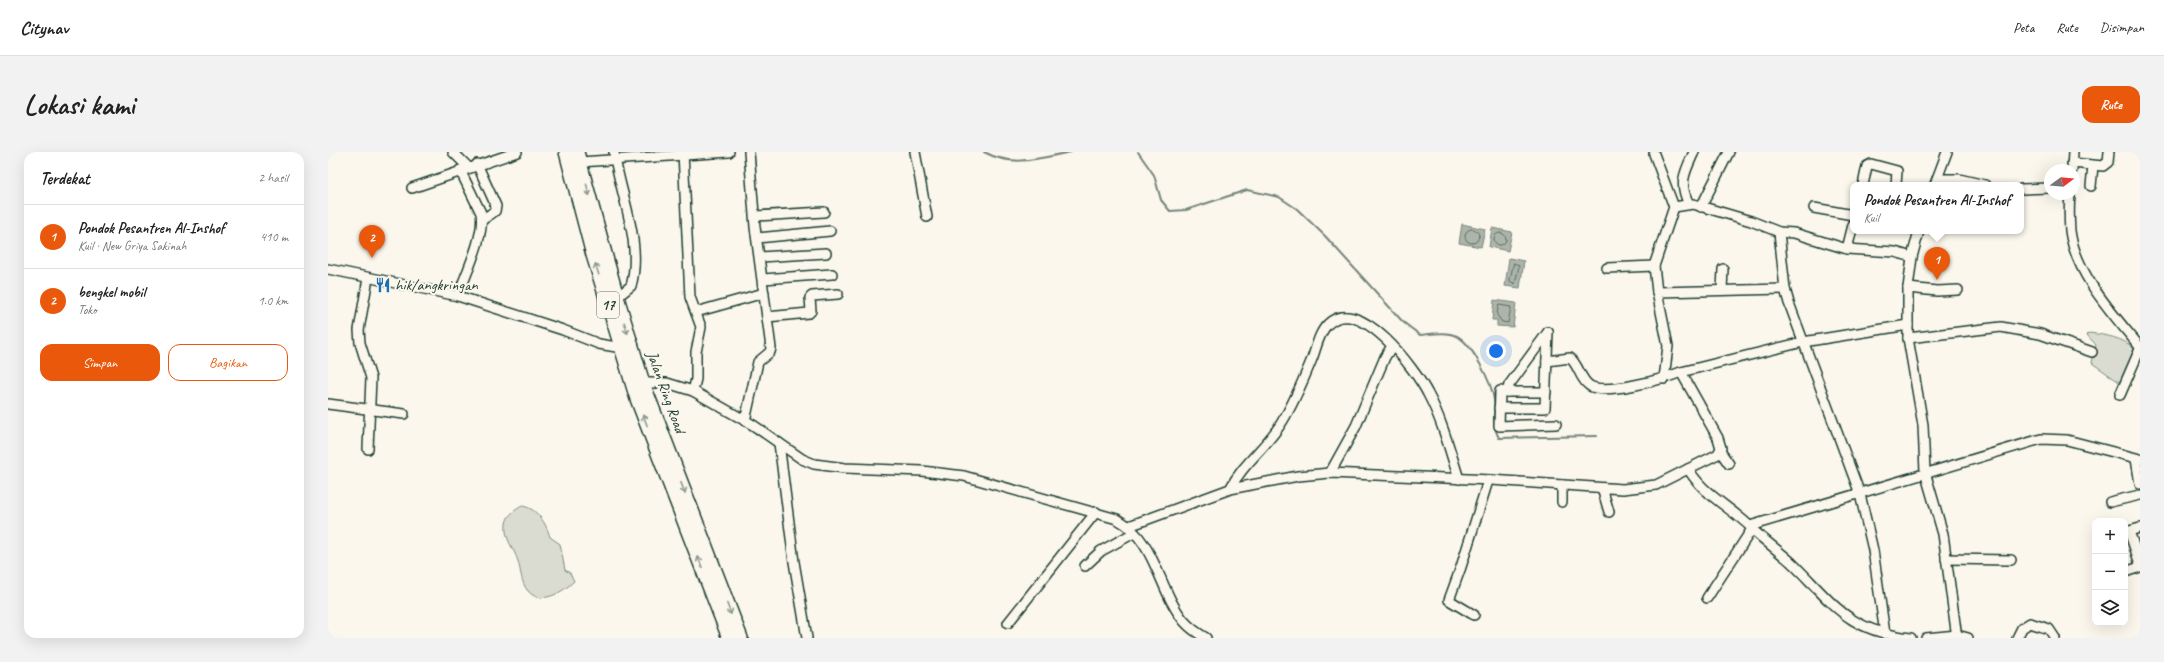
<!DOCTYPE html>
<html lang="id">
<head>
<meta charset="utf-8">
<style>
	body { margin:0; font-family:Caveat,sans-serif; background:#f2f2f2; color:#222 }
	.controls { position:absolute; right:12px; bottom:12px; display:grid; overflow:hidden; border-radius:8px; box-shadow:0 4px 16px #0002 }
	.controls button { width:36px; height:36px; display:grid; place-items:center; padding:0; border:0; border-bottom:1px solid #e0e0e0; background:#fff; color:#222; font:20px sans-serif }
	.compass { position:absolute; left:1716px; top:12px; width:36px; height:36px; border-radius:50%; background:#fff; box-shadow:0 4px 16px #0002; rotate:74deg }
	.you { position:absolute; left:1168px; top:199px; width:14px; height:14px; margin:-10px; border:3px solid #fff; border-radius:50%; background:#1a73e8; box-shadow:0 0 0 6px #1a73e833 }
	.badge { display:grid; place-items:center; width:26px; height:26px; border-radius:50%; background:#ea580c; color:#fff; font-size:13px; font-weight:700 }
	.pin { position:absolute; translate:-50% -33px; filter:drop-shadow(0 1px 2px #0008) }
	.pin::after { content:''; position:absolute; top:21px; width:14px; height:12px; background:inherit; clip-path:polygon(0 0,100% 0,50% 100%) }
	.popup { position:absolute; left:1522px; top:30px; width:174px; height:52px; box-sizing:border-box; display:grid; place-content:center; border-radius:8px; background:#fff; filter:drop-shadow(0 1px 3px #0005); font-size:13px; white-space:nowrap; color:#767676 }
	.popup b { font-size:15px; color:#222 }
	.popup::after { content:''; position:absolute; left:50%; top:100%; margin-left:-8px; border:8px solid transparent; border-top-color:#fff }
	.list { margin:0; padding:0; list-style:none }
	h2 { display:flex; justify-content:space-between; align-items:center; height:52px; margin:0; padding:0 16px; font-size:17px }
	h2 small { font-size:13px; font-weight:400; color:#767676 }
	.list li { display:grid; grid-template-columns:26px 1fr auto; gap:12px; align-items:center; box-sizing:border-box; height:64px; padding:0 16px; border-top:1px solid #e0e0e0 }
	.list b { display:block; font-size:15px; white-space:nowrap }
	.list p { margin:0; font-size:13px; white-space:nowrap; color:#767676 }
	.list em { font-size:13px; font-style:normal; color:#767676 }
	.actions { display:flex; gap:8px; padding:12px 16px }
	.actions a { flex:1; padding:9px 0; border:1px solid #ea580c; border-radius:12px; text-align:center; font-size:14px; color:#ea580c }
	.actions .main { background:#ea580c; color:#fff }
	.icon { flex:none; width:22px; height:22px; fill:none; stroke:currentColor; stroke-width:2; stroke-linecap:round; stroke-linejoin:round }
	.map { position:relative; flex:none; width:1812px; height:486px; overflow:hidden; border-radius:12px }
	header { display:flex; align-items:center; gap:24px; box-sizing:border-box; height:56px; padding:0 20px; background:#fff; border-bottom:1px solid #e0e0e0 }
	header strong { font-size:19px }
	nav { display:flex; gap:22px; margin-inline-start:auto; font-size:14px }
	.intro { display:flex; align-items:center; justify-content:space-between; box-sizing:border-box; height:96px; padding:0 24px }
	h1 { margin:0; font-size:28px }
	.button { padding:10px 18px; border-radius:12px; background:#ea580c; color:#fff; font-size:14px; font-weight:700 }
	main { display:flex; gap:24px; padding:0 24px }
	aside { flex:1; background:#fff; border-radius:12px; box-shadow:0 4px 16px #0002 }
	.map>svg:first-child { display:block }
</style>
</head>
<body>
<header>
<strong>Citynav</strong>
<nav><a>Peta</a><a>Rute</a><a>Disimpan</a></nav>
</header>
<div class="intro"><h1>Lokasi kami</h1><a class="button">Rute</a></div>
<main>
<aside>
<h2>Terdekat<small>2 hasil</small></h2>
<ul class="list">
<li><span class="badge">1</span><div><b>Pondok Pesantren Al-Inshof</b><p>Kuil · New Griya Sakinah</p></div><em>410 m</em></li>
<li><span class="badge">2</span><div><b>bengkel mobil</b><p>Toko</p></div><em>1.0 km</em></li>
</ul>
<div class="actions"><a class="main">Simpan</a><a>Bagikan</a></div>
</aside>
<div class="map">
<svg width="1812" height="486" viewBox="0 0 1812 486">
	<rect width="100%" height="100%" fill="#fbf7ec"/>
	<filter id="ink" filterUnits="userSpaceOnUse"><feTurbulence type="fractalNoise" baseFrequency=".025" numOctaves="2"/><feDisplacementMap in="SourceGraphic" scale="8" xChannelSelector="R" yChannelSelector="G"/><feConvolveMatrix kernelMatrix="1 2 1 2 8 2 1 2 1" color-interpolation-filters="sRGB"/></filter>
	<g filter="url(#ink)">
		<g fill="#dbdcd1" stroke="#7d8c82">
			<path d="M 1761,181 C 1777,183 1795,185 1808,198 L 1794,232 L 1764,211 L 1768,193 L 1759,183 Z"/>
			<path d="M 194,354 C 209,356 218,371 222,385 L 232,392 L 237,418 L 242,421 L 246,429 C 235,440 213,454 200,439 C 193,431 193,419 190,409 C 186,396 176,387 178,372 C 179,363 187,358 194,354 Z"/>
		</g>
		<g fill="#adb4aa" stroke="#74847b">
			<polygon points="1134,72 1157,77 1153,95 1131,91"/>
			<polygon points="1164,76 1184,80 1180,99 1161,95"/>
			<polygon points="1181,106 1196,109 1192,136 1177,134"/>
			<polygon points="1166,148 1188,151 1185,175 1169,174 1169,168 1164,168"/>
		</g>
		<g fill="none" stroke-linecap="round" stroke-linejoin="round">
			<g stroke="#586d63" stroke-width="1">
				<circle cx="1144" cy="84" r="7"/>
				<circle cx="1172" cy="87" r="6"/>
				<polygon points="1186,111 1191,114 1187,132 1182,129"/>
				<polygon points="1171,153 1183,155 1180,171 1174,170 1169,163"/>
			</g>
			<g stroke="#74847b" stroke-width="2">
				<path d="M 656,0 C 686,16 712,6 743,0"/>
				<path d="M 810,0 L 826,23 L 833,48 L 842,59 L 858,58 L 919,38 L 951,45 L 969,57 L 997,84 L 1075,170 L 1092,183 C 1104,182 1118,179 1129,184 C 1144,192 1164,231 1166,248 C 1168,265 1162,268 1171,286 L 1269,284"/>
			</g>
			<defs>
				<g id="minor">
					<polyline points="125,0 140,15"/>
					<path d="M 286,0 C 292,43 315,90 303,134 L 289,145"/>
					<polyline points="355,0 362,145 373,175 368,200 368,227 365,239"/>
					<polyline points="587,0 599,65"/>
					<polyline points="1326,2 1346,55 1326,114 1329,140 1340,194 1336,227"/>
					<polyline points="252,10 401,0"/>
					<polyline points="1744,11 1775,14 1780,10 1781,0"/>
					<polyline points="149,12 168,54 167,59 154,68"/>
					<polyline points="1744,18 1745,0"/>
					<polyline points="1609,27 1631,27 1657,33"/>
					<polyline points="1607,32 1619,0"/>
					<polyline points="1535,33 1539,14 1543,12 1569,19 1568,33"/>
					<polyline points="1763,34 1765,14"/>
					<polyline points="84,36 189,0"/>
					<polyline points="1693,37 1722,36"/>
					<path d="M 1742,42 C 1741,54 1741,66 1742,79 C 1748,123 1785,162 1812,195"/>
					<path d="M 1361,52 C 1350,31 1357,20 1366,0"/>
					<polyline points="1346,55 1365,52 1423,69 1451,80 1466,81 1519,97 1567,100 1584,105"/>
					<polyline points="1373,55 1401,0"/>
					<polyline points="1486,56 1525,63"/>
					<polyline points="427,64 496,60"/>
					<polyline points="1591,79 1584,105 1580,136 1580,186 1595,273 1597,320 1615,382 1629,486"/>
					<polyline points="1451,80 1457,137 1461,151 1532,342 1545,398 1557,482"/>
					<polyline points="429,86 502,79"/>
					<polyline points="1519,97 1525,73"/>
					<polyline points="432,105 498,101"/>
					<polyline points="1279,116 1326,114"/>
					<polyline points="0,117 130,144 235,178 271,192 294,196"/>
					<polyline points="435,127 504,122"/>
					<polyline points="1580,136 1609,139 1630,138"/>
					<polyline points="1394,138 1395,117"/>
					<polyline points="1329,140 1457,137"/>
					<path d="M 130,144 C 138,121 157,84 153,61 L 132,18"/>
					<polyline points="368,160 436,141"/>
					<polyline points="439,165 481,161 483,159 482,146 484,144 510,142"/>
					<polyline points="1580,186 1673,175 1712,182 1764,200"/>
					<path d="M 1219,209 L 1242,206 C 1251,213 1252,228 1262,234 C 1278,243 1336,227 1353,220"/>
					<path d="M 315,231 L 339,231 L 365,239 L 425,273 L 474,307 L 486,312 L 517,316 L 594,319 L 636,324 L 789,367 C 828,388 830,437 856,469 C 862,476 869,481 878,486"/>
					<polyline points="1179,240 1172,239 1171,274 1228,272"/>
					<polyline points="1218,240 1179,240 1181,233 1220,180"/>
					<polyline points="1792,243 1812,197"/>
					<polyline points="0,252 76,262"/>
					<polyline points="1171,256 1217,256 1220,180"/>
					<polyline points="417,269 430,210 442,200 443,196 427,75 421,0"/>
					<polyline points="451,291 466,410 479,486"/>
					<polyline points="40,297 43,226 32,191 31,178 40,126"/>
					<polyline points="1392,299 1401,312"/>
					<polyline points="1808,307 1812,332"/>
					<path d="M 1360,317 C 1366,326 1372,334 1381,341 C 1388,348 1421,371 1424,377 C 1437,389 1451,399 1464,411 C 1506,452 1519,479 1583,486"/>
					<polyline points="1002,321 1028,274 1057,205 1064,194"/>
					<polyline points="1274,336 1281,360"/>
					<path d="M 902,337 C 915,311 939,295 954,270 C 966,251 975,229 984,207 C 988,197 991,180 1000,172 C 1031,141 1088,218 1100,242 C 1114,268 1122,299 1131,327"/>
					<polyline points="1234,350 1234,333"/>
					<polyline points="1782,350 1812,343"/>
					<polyline points="801,374 902,337 970,324 1002,321 1163,328 1295,337 1328,333 1390,302 1393,296 1390,286 1353,220 1475,190 1580,173"/>
					<polyline points="1422,374 1713,287 1739,288 1812,307"/>
					<polyline points="1812,376 1801,379 1812,412"/>
					<polyline points="1618,407 1683,408"/>
					<polyline points="757,414 773,399 806,381"/>
					<polyline points="1797,420 1812,415"/>
					<polyline points="1379,446 1424,377"/>
					<polyline points="1146,463 1121,448 1133,415 1160,329"/>
					<polyline points="680,471 768,360"/>
					<polyline points="1598,486 1629,483 1640,486"/>
					<polyline points="1689,486 1694,476 1702,471 1721,477 1727,486"/>
				</g>
				<g id="highway">
					<polyline points="238,0 265,103 309,247 401,486"/>
					<polyline points="249,0 289,145 315,231 413,486"/>
				</g>
			</defs>
			<use href="#minor" stroke="#1f3d34" stroke-width="12"/>
			<use href="#highway" stroke="#1f3d34" stroke-width="16"/>
			<use href="#minor" stroke="#fbf7ec" stroke-width="9"/>
			<use href="#highway" stroke="#fbf7ec" stroke-width="13"/>
		</g>
		<defs><path id="oneway-shaft" d="M-6 0H5M1.5-3L5.5 0L1.5 3" fill="none" stroke-width="1.6" stroke-linecap="round" stroke-linejoin="round"/></defs>
		<g stroke="#8d9a90">
			<use href="#oneway-shaft" transform="translate(260 38) rotate(75)"/>
			<use href="#oneway-shaft" transform="translate(269 117) rotate(-107)"/>
			<use href="#oneway-shaft" transform="translate(298 176) rotate(73)"/>
			<use href="#oneway-shaft" transform="translate(317 268) rotate(-111)"/>
			<use href="#oneway-shaft" transform="translate(355 336) rotate(69)"/>
			<use href="#oneway-shaft" transform="translate(372 410) rotate(-111)"/>
			<use href="#oneway-shaft" transform="translate(401 457) rotate(69)"/>
		</g>
	</g>
	<defs>
		<symbol id="restaurant-bare" viewBox="-9 -9 18 18"><path d="M-5-6h1v4h1v-4h1v4h1v-4h1v5L-1.5 .5V6h-2V.5L-5-1ZM5-6V6H3V1.5H1.5Q1.5-4 5-6Z" fill="#1f6fb2" stroke="#fbf7ec" stroke-width="2.5" paint-order="stroke"/></symbol>
	</defs>
	<g fill-rule="evenodd">
		<use href="#restaurant-bare" x="44" y="122" width="22" height="22"/>
	</g>
	<g text-anchor="middle" dominant-baseline="central" stroke-width="4" stroke-linejoin="round" paint-order="stroke">
		<rect fill="#fbf7ec" stroke="#61756b" stroke-width="1" x="269" y="140" width="22" height="26" rx="3"/>
		<g font-size="15" font-weight="bold" fill="#1f3d34">
			<text x="280" y="153">17</text>
		</g>
		<g font-size="16" fill="#1f3d34" stroke="#fbf7ec" text-anchor="start">
			<text x="67" y="133">hik/angkringan</text>
		</g>
		<g font-size="16" fill="#1f3d34" stroke="#fbf7ec">
			<text transform="translate(338 240) rotate(70)">Jalan Ring Road</text>
		</g>
	</g>
</svg>
<div class="controls">
<button>+</button>
<button>−</button>
<button><svg class="icon" aria-label="layers" viewBox="0 0 24 24"><path d="M12 4l9 5-9 5-9-5zM3 14l9 5 9-5"/></svg></button>
</div>
<svg class="compass" viewBox="-18 -18 36 36"><path d="M0-13l5 13h-10z" fill="#e53935"/><path d="M0 13l5-13h-10z" fill="#767676"/></svg>
<div class="you"></div>
<div class="pin badge" style="left:1609px;top:128px">1</div>
<div class="popup"><b>Pondok Pesantren Al-Inshof</b>Kuil</div>
<div class="pin badge" style="left:44px;top:106px">2</div>
</div>
</main>
</body>
</html>
